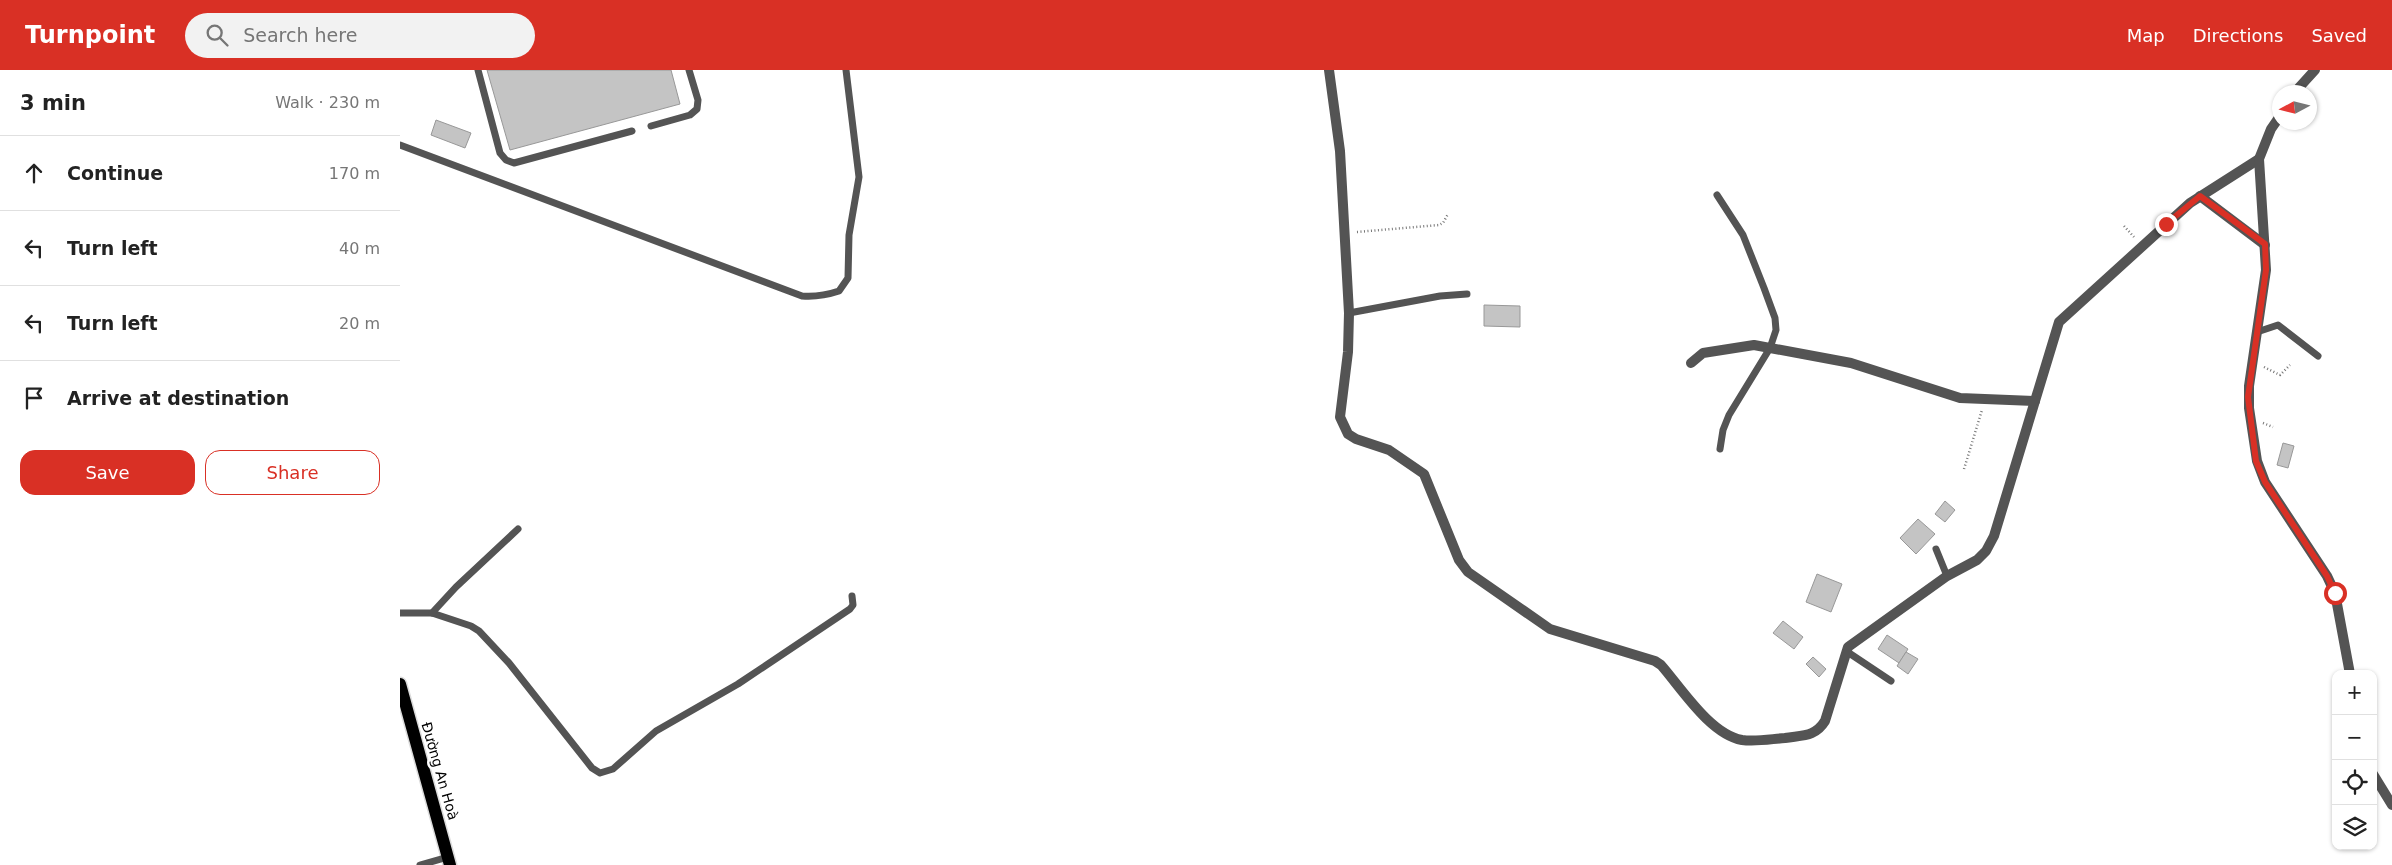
<!DOCTYPE html>
<html lang="en">
<head>
<meta charset="utf-8">
<style>
	body { margin:0; font-family:"DejaVu Sans",sans-serif; background:#f2f2f2; color:#222 }
	.controls { position:absolute; right:15px; bottom:15px; display:grid; overflow:hidden; border-radius:10px; box-shadow:0 1px 4px #0004 }
	.controls button { width:45px; height:45px; display:grid; place-items:center; padding:0; border:0; border-bottom:1px solid #e0e0e0; background:#fff; color:#222; font:25px sans-serif }
	.compass { position:absolute; left:1872px; top:15px; width:45px; height:45px; border-radius:50%; background:#fff; box-shadow:0 1px 4px #0004; rotate:263deg }
	.stop { position:absolute; width:15px; height:15px; margin:-11px; border:4px solid #d93025; border-radius:50%; background:#fff }
	.stop.end { background:#d93025; border-color:#fff; box-shadow:0 1px 5px #0008 }
	.list { margin:0; padding:0; list-style:none }
	h2 { display:flex; justify-content:space-between; align-items:center; height:65px; margin:0; padding:0 20px; font-size:21px }
	h2 small { font-size:16px; font-weight:400; color:#767676 }
	.list li { display:grid; grid-template-columns:32px 1fr auto; gap:15px; align-items:center; box-sizing:border-box; height:75px; padding:0 20px; border-top:1px solid #e0e0e0 }
	.list b { display:block; font-size:19px; white-space:nowrap }
	.list em { font-size:16px; font-style:normal; color:#767676 }
	.actions { display:flex; gap:10px; padding:15px 20px }
	.actions a { flex:1; padding:11px 0; border:1px solid #d93025; border-radius:15px; text-align:center; font-size:18px; color:#d93025 }
	.actions .main { background:#d93025; color:#fff }
	.icon { flex:none; width:28px; height:28px; fill:none; stroke:currentColor; stroke-width:2; stroke-linecap:round; stroke-linejoin:round }
	.map { position:relative; flex:none; width:1992px; height:795px; overflow:hidden }
	header { display:flex; align-items:center; gap:30px; box-sizing:border-box; height:70px; padding:0 25px; background:#d93025; color:#fff }
	header strong { font-size:24px }
	nav { display:flex; gap:28px; margin-inline-start:auto; font-size:18px }
	.search { width:350px; height:45px; background:#f2f2f2; display:flex; align-items:center; gap:12px; box-sizing:border-box; padding:0 18px; border-radius:28px; color:#767676; font-size:19px }
	main { display:flex }
	aside { flex:1; background:#fff }
	.map>svg:first-child { display:block }
</style>
</head>
<body>
<header>
<strong>Turnpoint</strong>
<div class="search"><svg class="icon" aria-label="search" viewBox="0 0 24 24"><circle cx="10" cy="10" r="6"/><path d="M15 15l6 6"/></svg>Search here</div>
<nav><a>Map</a><a>Directions</a><a>Saved</a></nav>
</header>
<main>
<aside>
<h2>3 min<small>Walk · 230 m</small></h2>
<ul class="list">
<li><svg class="icon" aria-label="ahead" viewBox="0 0 24 24"><path d="M12 20V5M6 11l6-6 6 6"/></svg><div><b>Continue</b></div><em>170 m</em></li>
<li><svg class="icon" aria-label="left" viewBox="0 0 24 24"><path d="M17 20v-9H6M10 6l-5 5 5 5"/></svg><div><b>Turn left</b></div><em>40 m</em></li>
<li><svg class="icon" aria-label="left" viewBox="0 0 24 24"><path d="M17 20v-9H6M10 6l-5 5 5 5"/></svg><div><b>Turn left</b></div><em>20 m</em></li>
<li><svg class="icon" aria-label="arrive" viewBox="0 0 24 24"><path d="M6 21V4h12l-3 4 3 4H6"/></svg><div><b>Arrive at destination</b></div></li>
</ul>
<div class="actions"><a class="main">Save</a><a>Share</a></div>
</aside>
<div class="map">
<svg width="1992" height="795" viewBox="0 0 1992 795">
	<rect width="100%" height="100%" fill="#fff"/>
	<g fill="#c4c4c4" stroke="#989898">
		<polygon points="87,0 271,0 280,34 110,80"/>
		<polygon points="36,50 71,63 65,78 31,65"/>
		<polygon points="1084,235 1120,236 1120,257 1084,256"/>
		<polygon points="1883,373 1894,376 1888,398 1877,395"/>
		<polygon points="1545,431 1555,440 1545,452 1535,444"/>
		<polygon points="1518,449 1535,464 1516,484 1500,468"/>
		<polygon points="1417,504 1442,514 1431,542 1406,532"/>
		<polygon points="1383,551 1403,567 1394,579 1373,563"/>
		<polygon points="1487,565 1508,579 1499,593 1478,579"/>
		<polygon points="1506,582 1518,589 1508,604 1497,596"/>
		<polygon points="1413,587 1426,599 1419,607 1406,594"/>
	</g>
	<g fill="none" stroke-linecap="round" stroke-linejoin="round">
		<defs>
			<polyline id="primary" points="0,614 50,795"/>
		</defs>
		<use href="#primary" stroke="#dbdbdb" stroke-width="15"/>
		<g stroke="#767676" stroke-width="2.5" stroke-dasharray="1 2.5" stroke-linecap="butt">
			<polyline points="1724,156 1734,167"/>
			<polyline points="957,162 1039,155 1043,153 1048,144"/>
			<polyline points="1864,297 1880,305 1890,295"/>
			<polyline points="1863,353 1873,357"/>
			<polyline points="1564,399 1582,340"/>
		</g>
		<g stroke="#545454" stroke-width="7">
			<polyline points="78,0 100,83 106,90 114,93 232,61"/>
			<polyline points="251,56 290,45 297,39 298,30 289,0"/>
			<path d="M 0,75 L 402,226 C 414,227 427,225 439,221 L 448,208 L 449,165 L 459,107 L 446,0"/>
			<polyline points="1317,125 1343,165 1364,218 1375,248 1376,260 1370,278 1329,345 1323,360 1320,379"/>
			<polyline points="949,243 1040,226 1067,224"/>
			<polyline points="1857,262 1878,255 1918,286"/>
			<polyline points="1536,479 1547,506"/>
			<polyline points="0,543 32,543 71,556 79,561 109,593 192,698 200,703 213,699 256,661 338,614 450,539 453,535 452,526"/>
			<polyline points="32,543 56,517 118,459"/>
			<polyline points="1446,581 1491,611"/>
			<polyline points="20,795 48,787"/>
		</g>
		<g stroke="#545454" stroke-width="10">
			<path d="M 929,0 L 940,81 L 949,243 L 948,282 L 940,347 L 948,364 L 956,369 L 989,380 L 1024,404 L 1059,490 L 1068,502 L 1150,559 L 1255,591 L 1261,595 C 1282,619 1310,664 1342,670 C 1356,672 1371,669 1385,668 C 1403,665 1415,667 1425,651 L 1448,577 L 1547,506 L 1577,490 L 1586,481 L 1594,466 L 1659,252 L 1790,133 L 1859,89"/>
			<polyline points="1895,22 1915,0"/>
			<polyline points="1880,46 1871,59 1859,89 1866,200 1849,316 1849,338 1857,391 1865,412 1927,506 1935,523 1950,604"/>
			<polyline points="1800,126 1865,175"/>
			<polyline points="1291,293 1303,283 1354,275 1451,293 1560,328 1635,331"/>
			<polyline points="1973,704 1992,735"/>
		</g>
		<use href="#primary" stroke="#000" stroke-width="12"/>
	</g>
	<g fill="none" stroke-linecap="round" stroke-linejoin="round">
		<polyline stroke="#d93025" stroke-width="6" points="1766,154 1800,126 1865,174 1866,200 1848,327 1856,391 1865,412 1927,506 1935,523"/>
	</g>
	<g text-anchor="middle" dominant-baseline="central" stroke-width="5" stroke-linejoin="round" paint-order="stroke">
		<g font-size="14" fill="#000" stroke="#fff">
			<text transform="translate(40 701) rotate(74)">Đường An Hoà</text>
		</g>
	</g>
</svg>
<div class="controls">
<button>+</button>
<button>−</button>
<button><svg class="icon" aria-label="locate" viewBox="0 0 24 24"><circle cx="12" cy="12" r="6"/><path d="M12 2v4M12 18v4M2 12h4M18 12h4"/></svg></button>
<button><svg class="icon" aria-label="layers" viewBox="0 0 24 24"><path d="M12 4l9 5-9 5-9-5zM3 14l9 5 9-5"/></svg></button>
</div>
<svg class="compass" viewBox="-18 -18 36 36"><path d="M0-13l5 13h-10z" fill="#e53935"/><path d="M0 13l5-13h-10z" fill="#767676"/></svg>
<div class="stop" style="left:1935px;top:523px"></div>
<div class="stop end" style="left:1766px;top:154px"></div>
</div>
</main>
</body>
</html>
